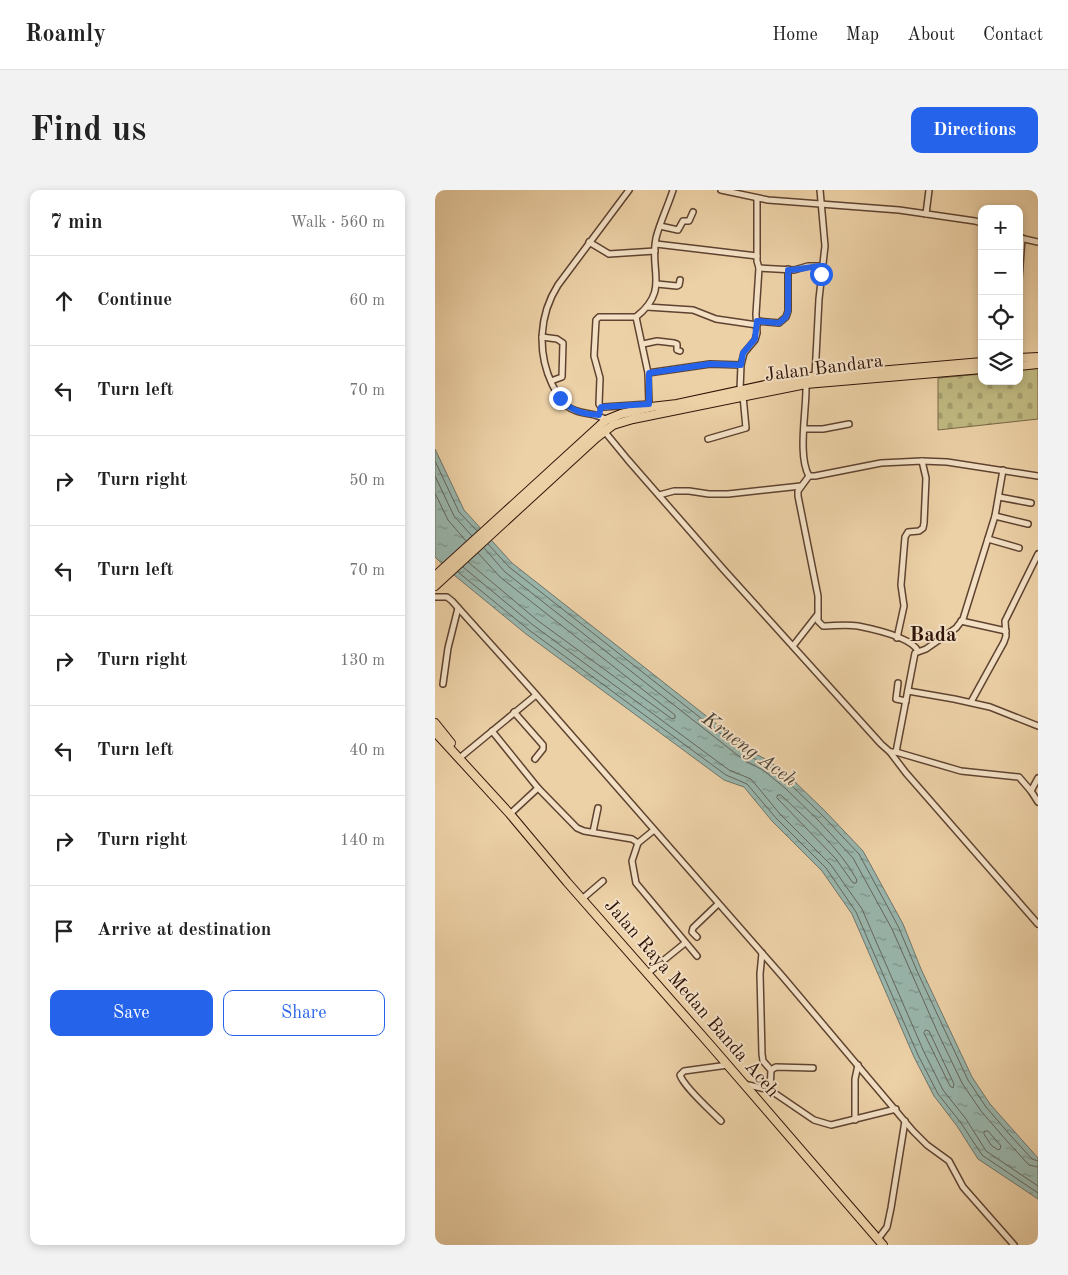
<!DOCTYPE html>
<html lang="en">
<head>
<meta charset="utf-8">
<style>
	body { margin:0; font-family:"Old Standard TT",serif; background:#f2f2f2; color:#222 }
	.controls { position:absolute; right:15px; top:15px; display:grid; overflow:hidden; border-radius:10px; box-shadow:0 2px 8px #0003 }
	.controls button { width:45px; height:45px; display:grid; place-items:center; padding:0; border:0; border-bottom:1px solid #e0e0e0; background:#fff; color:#222; font:25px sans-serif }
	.stop { position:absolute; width:15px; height:15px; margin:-11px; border:4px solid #2563eb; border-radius:50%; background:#fff }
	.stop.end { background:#2563eb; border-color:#fff; box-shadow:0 1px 5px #0008 }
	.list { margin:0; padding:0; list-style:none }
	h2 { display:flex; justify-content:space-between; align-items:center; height:65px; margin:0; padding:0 20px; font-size:21px }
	h2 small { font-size:16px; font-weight:400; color:#767676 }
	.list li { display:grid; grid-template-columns:32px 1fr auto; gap:15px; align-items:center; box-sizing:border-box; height:90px; padding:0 20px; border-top:1px solid #e0e0e0 }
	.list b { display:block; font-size:19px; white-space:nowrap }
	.list em { font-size:16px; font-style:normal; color:#767676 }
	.actions { display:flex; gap:10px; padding:15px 20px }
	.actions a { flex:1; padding:11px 0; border:1px solid #2563eb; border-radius:10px; text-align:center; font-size:18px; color:#2563eb }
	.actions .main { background:#2563eb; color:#fff }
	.icon { flex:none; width:28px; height:28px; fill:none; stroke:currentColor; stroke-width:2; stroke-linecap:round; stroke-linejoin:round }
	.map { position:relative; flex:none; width:603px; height:1055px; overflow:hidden; border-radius:10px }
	header { display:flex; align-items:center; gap:30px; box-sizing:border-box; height:70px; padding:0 25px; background:#fff; border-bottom:1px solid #e0e0e0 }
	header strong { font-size:24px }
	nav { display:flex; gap:28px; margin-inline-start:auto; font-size:18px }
	.intro { display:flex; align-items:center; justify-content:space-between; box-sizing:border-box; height:120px; padding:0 30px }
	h1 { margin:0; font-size:35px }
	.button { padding:12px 22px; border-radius:10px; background:#2563eb; color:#fff; font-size:18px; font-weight:700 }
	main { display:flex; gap:30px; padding:0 30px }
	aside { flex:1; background:#fff; border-radius:10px; box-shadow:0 2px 8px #0003 }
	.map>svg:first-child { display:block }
</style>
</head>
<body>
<header>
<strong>Roamly</strong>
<nav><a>Home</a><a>Map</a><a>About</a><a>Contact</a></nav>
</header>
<div class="intro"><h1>Find us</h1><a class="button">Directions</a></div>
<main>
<aside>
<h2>7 min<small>Walk · 560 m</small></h2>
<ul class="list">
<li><svg class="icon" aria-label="ahead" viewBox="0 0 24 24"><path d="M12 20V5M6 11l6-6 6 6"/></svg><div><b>Continue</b></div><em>60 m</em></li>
<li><svg class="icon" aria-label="left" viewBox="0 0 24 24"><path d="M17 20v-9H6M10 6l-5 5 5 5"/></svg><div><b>Turn left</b></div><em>70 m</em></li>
<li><svg class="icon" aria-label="right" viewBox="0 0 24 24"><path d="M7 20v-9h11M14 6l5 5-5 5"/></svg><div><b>Turn right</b></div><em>50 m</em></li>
<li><svg class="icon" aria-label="left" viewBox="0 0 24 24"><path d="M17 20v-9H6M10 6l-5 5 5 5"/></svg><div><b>Turn left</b></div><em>70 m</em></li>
<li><svg class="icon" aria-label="right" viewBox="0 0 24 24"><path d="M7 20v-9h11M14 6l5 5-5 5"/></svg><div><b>Turn right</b></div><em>130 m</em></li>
<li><svg class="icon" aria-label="left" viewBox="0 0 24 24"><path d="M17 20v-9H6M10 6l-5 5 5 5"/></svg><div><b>Turn left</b></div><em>40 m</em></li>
<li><svg class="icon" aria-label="right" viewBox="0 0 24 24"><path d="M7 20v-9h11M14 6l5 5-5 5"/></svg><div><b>Turn right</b></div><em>140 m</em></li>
<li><svg class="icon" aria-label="arrive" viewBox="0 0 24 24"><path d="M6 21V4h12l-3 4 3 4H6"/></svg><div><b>Arrive at destination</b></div></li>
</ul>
<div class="actions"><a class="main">Save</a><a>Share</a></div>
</aside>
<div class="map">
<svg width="603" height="1055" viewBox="0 0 603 1055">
	<defs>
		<pattern id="cemetery-stones" width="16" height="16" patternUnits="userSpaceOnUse" patternTransform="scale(1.25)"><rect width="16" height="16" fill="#c0b981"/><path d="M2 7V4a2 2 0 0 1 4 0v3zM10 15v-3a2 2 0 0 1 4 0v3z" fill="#a59e6e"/></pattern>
		<pattern id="water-ripples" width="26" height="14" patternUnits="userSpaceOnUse" patternTransform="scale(1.25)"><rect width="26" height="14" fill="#99b6ad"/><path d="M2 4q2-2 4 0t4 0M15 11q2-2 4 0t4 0" fill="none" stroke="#7d938b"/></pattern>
	</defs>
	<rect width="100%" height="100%" fill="#ecd0a6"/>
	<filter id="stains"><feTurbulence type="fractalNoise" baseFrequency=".004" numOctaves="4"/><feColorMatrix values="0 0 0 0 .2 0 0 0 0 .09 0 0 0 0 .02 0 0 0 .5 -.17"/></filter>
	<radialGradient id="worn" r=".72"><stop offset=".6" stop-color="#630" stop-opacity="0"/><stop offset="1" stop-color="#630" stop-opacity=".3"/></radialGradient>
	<polygon fill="url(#cemetery-stones)" stroke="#786645" points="603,176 603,229 503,240 503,188 547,184 547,191 584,191 584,178"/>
	<polygon fill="url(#water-ripples)" stroke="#6f756b" points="0,259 29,320 77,373 317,562 334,571 357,589 390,621 428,661 468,734 486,779 537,887 555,914 603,968 603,1009 543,969 522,936 499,906 479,867 417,724 387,681 337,631 309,597 289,590 91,444 19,385 0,367"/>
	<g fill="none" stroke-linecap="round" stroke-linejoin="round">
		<g stroke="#64655b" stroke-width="1">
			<polyline points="0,271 24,322 42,341"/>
			<polyline points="0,286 19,326 37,346"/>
			<polyline points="0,303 13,330 31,351"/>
			<polyline points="53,354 74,377 314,566 332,575 354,593 387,625 424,664 463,736 482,781 533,890 551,917 576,946 597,969 603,971"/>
			<polyline points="49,358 70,382 310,571 328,580 350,598 382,629 418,668 457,739 502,841 527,893 546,921 571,950 594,975 603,977"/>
			<polyline points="33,372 102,430 237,529 240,528 240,525 65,387 43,363"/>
			<polyline points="28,377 98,435 294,580 316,589 345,624 396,675 427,719 489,862 508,900 531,929 551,961 603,996"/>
			<polyline points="23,382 94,440 291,585 312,594 341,628 391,678 421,722 483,865 503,904 526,933 547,965 603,1003"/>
			<path d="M 343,605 L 346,605 C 373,631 404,657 422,690 L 421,693 L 418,693 L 401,669 L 342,608 Z"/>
			<polygon points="491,840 494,841 519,894 518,898 515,896 489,843"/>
			<polygon points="550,941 553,941 566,956 565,959 563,960 556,955 549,944"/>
		</g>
		<defs>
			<g id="minor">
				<polyline points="286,0 333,10 464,20 540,31 547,33"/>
				<polyline points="491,24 494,0"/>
				<polyline points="225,36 243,40 248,31 254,31 258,22"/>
				<polyline points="585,48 603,52"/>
				<polyline points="154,52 174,64 220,61"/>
				<polyline points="221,54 322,66"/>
				<polyline points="324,78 359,80 373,76 388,76"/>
				<polyline points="584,89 587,48"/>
				<polyline points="222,94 242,96 244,95 245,90"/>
				<polyline points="212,117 258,120 281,129 322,135"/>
				<polyline points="201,127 164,127 161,130 159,166 165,188 164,214 166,217 169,217 214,214"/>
				<polyline points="322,131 344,133 351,127 353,121 353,79"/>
				<polyline points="107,147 122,149 128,153 127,187 116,191"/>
				<polyline points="208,154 222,151 239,153 242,154 242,160 245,161"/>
				<path d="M 213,183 L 201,127 C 235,100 214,81 221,48 C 225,32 233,16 238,0"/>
				<polyline points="380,186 384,109 390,56 385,0"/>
				<path d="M 371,194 C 372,219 362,265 374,286"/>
				<polyline points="305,200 306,175"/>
				<polyline points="216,217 214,214 213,183 275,174 306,175 309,163 320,150 322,143 321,124 324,78 322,71 322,8"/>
				<path d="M 171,230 C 160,221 144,226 132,216 C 125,211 121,202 117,194 C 102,162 104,125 123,95 L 194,0"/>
				<polyline points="370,239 388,239 414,234"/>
				<polyline points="170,242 193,270 289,380 446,554 455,562 461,562 526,581 584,587 596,601 603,612"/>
				<polyline points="273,249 311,238 308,206"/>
				<polyline points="374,286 380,286 446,273 487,271 512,272 603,286"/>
				<polyline points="224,305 239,301 254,301 274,304 293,304 366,296"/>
				<polyline points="564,307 596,313"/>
				<polyline points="560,326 593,334"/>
				<polyline points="553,349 584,358"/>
				<polyline points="0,407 12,407 17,411 97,500 348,787 478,941 492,955 514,971 528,997 579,1055"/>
				<path d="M 383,425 L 383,431 L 388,436 C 399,436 411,434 423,436 C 438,439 476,447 483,461"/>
				<polyline points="526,431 571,441"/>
				<polyline points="462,448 469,416 466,395 470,347 473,342 484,341 488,338 489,333 491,288 487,271"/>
				<polyline points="358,456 383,424 383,406 363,306 363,301 374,286"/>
				<polyline points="463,493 461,509 471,511"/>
				<polyline points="8,494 13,458 23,418"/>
				<polyline points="473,501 519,509 555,517 603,536"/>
				<polyline points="536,512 569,452 571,446 570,431 603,364"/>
				<polyline points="79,522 108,555 108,559 100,569"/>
				<polyline points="57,541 103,598"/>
				<polyline points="455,562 471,583 603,734"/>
				<polyline points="461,562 480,463 491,459 521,438 528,429 560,326 568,280"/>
				<polyline points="27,566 101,505"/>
				<polyline points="596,601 603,588"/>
				<polyline points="75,624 103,598 142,638 149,641 197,649 203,653 219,640"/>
				<polyline points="158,642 163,618"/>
				<polyline points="203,653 197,671 201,693 262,766"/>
				<polyline points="147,709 168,691"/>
				<polyline points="262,747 257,742 258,738 283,714"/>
				<polyline points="327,763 325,784 327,864 328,871 336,880 335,900"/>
				<polyline points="213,783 250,753"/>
				<polyline points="336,880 341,877 378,878"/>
				<polyline points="309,894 335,900 379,930 396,935 461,919"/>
				<polyline points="420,930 420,889 423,875"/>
				<path d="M 286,931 C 276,921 249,897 245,885 L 249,881 L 293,875"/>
				<polyline points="443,1049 452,1037 456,1018 470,931"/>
			</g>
			<g id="highway">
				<polyline points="584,168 603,167"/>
				<polyline points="584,176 603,174"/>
				<polyline points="0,386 171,230 186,224 216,217 242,214 344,192 374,187 547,172"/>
				<polyline points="0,396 161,248 178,235 198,229 371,194 547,179"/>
				<polyline points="0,533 16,553"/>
				<polyline points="0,542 75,624 132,692 277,857 448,1055"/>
			</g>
		</defs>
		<use href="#minor" stroke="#5e4330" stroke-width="8"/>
		<use href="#highway" stroke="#2f1409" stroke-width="10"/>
		<use href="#minor" stroke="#f3e0c5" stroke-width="5"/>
		<use href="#highway" stroke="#ecd0a6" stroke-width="8"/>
	</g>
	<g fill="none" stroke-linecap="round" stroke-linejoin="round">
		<path stroke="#2563eb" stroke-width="6" d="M 125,208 C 135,221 148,224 164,225 L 166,217 L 214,214 L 214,183 L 275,174 L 306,175 L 308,163 L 320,149 L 322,131 L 344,133 L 351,127 L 353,121 L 353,80 C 365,80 376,76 388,76 L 386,84"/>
	</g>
	<g text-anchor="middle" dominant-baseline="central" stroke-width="4" stroke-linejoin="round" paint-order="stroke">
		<g font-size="19" fill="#2f1409" stroke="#f3e0c5">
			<text transform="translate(389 179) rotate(-7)">Jalan Bandara</text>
			<text transform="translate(256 809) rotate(49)">Jalan Raya Medan Banda Aceh</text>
		</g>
		<g font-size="20" font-style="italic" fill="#4f453a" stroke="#f3e0c5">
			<text transform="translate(314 560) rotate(36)">Krueng Aceh</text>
		</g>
		<g font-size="21" font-weight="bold" fill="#2f1409" stroke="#f3e0c5">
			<text x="498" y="445">Bada</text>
		</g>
	</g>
	<rect width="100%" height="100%" filter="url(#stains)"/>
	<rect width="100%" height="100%" fill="url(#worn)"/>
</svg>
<div class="controls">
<button>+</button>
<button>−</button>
<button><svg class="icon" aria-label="locate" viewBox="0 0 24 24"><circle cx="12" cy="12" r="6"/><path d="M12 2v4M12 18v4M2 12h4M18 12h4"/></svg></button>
<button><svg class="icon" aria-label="layers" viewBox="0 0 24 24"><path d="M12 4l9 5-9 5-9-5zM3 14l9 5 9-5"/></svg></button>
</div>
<div class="stop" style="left:386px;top:84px"></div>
<div class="stop end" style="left:125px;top:208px"></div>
</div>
</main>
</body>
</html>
